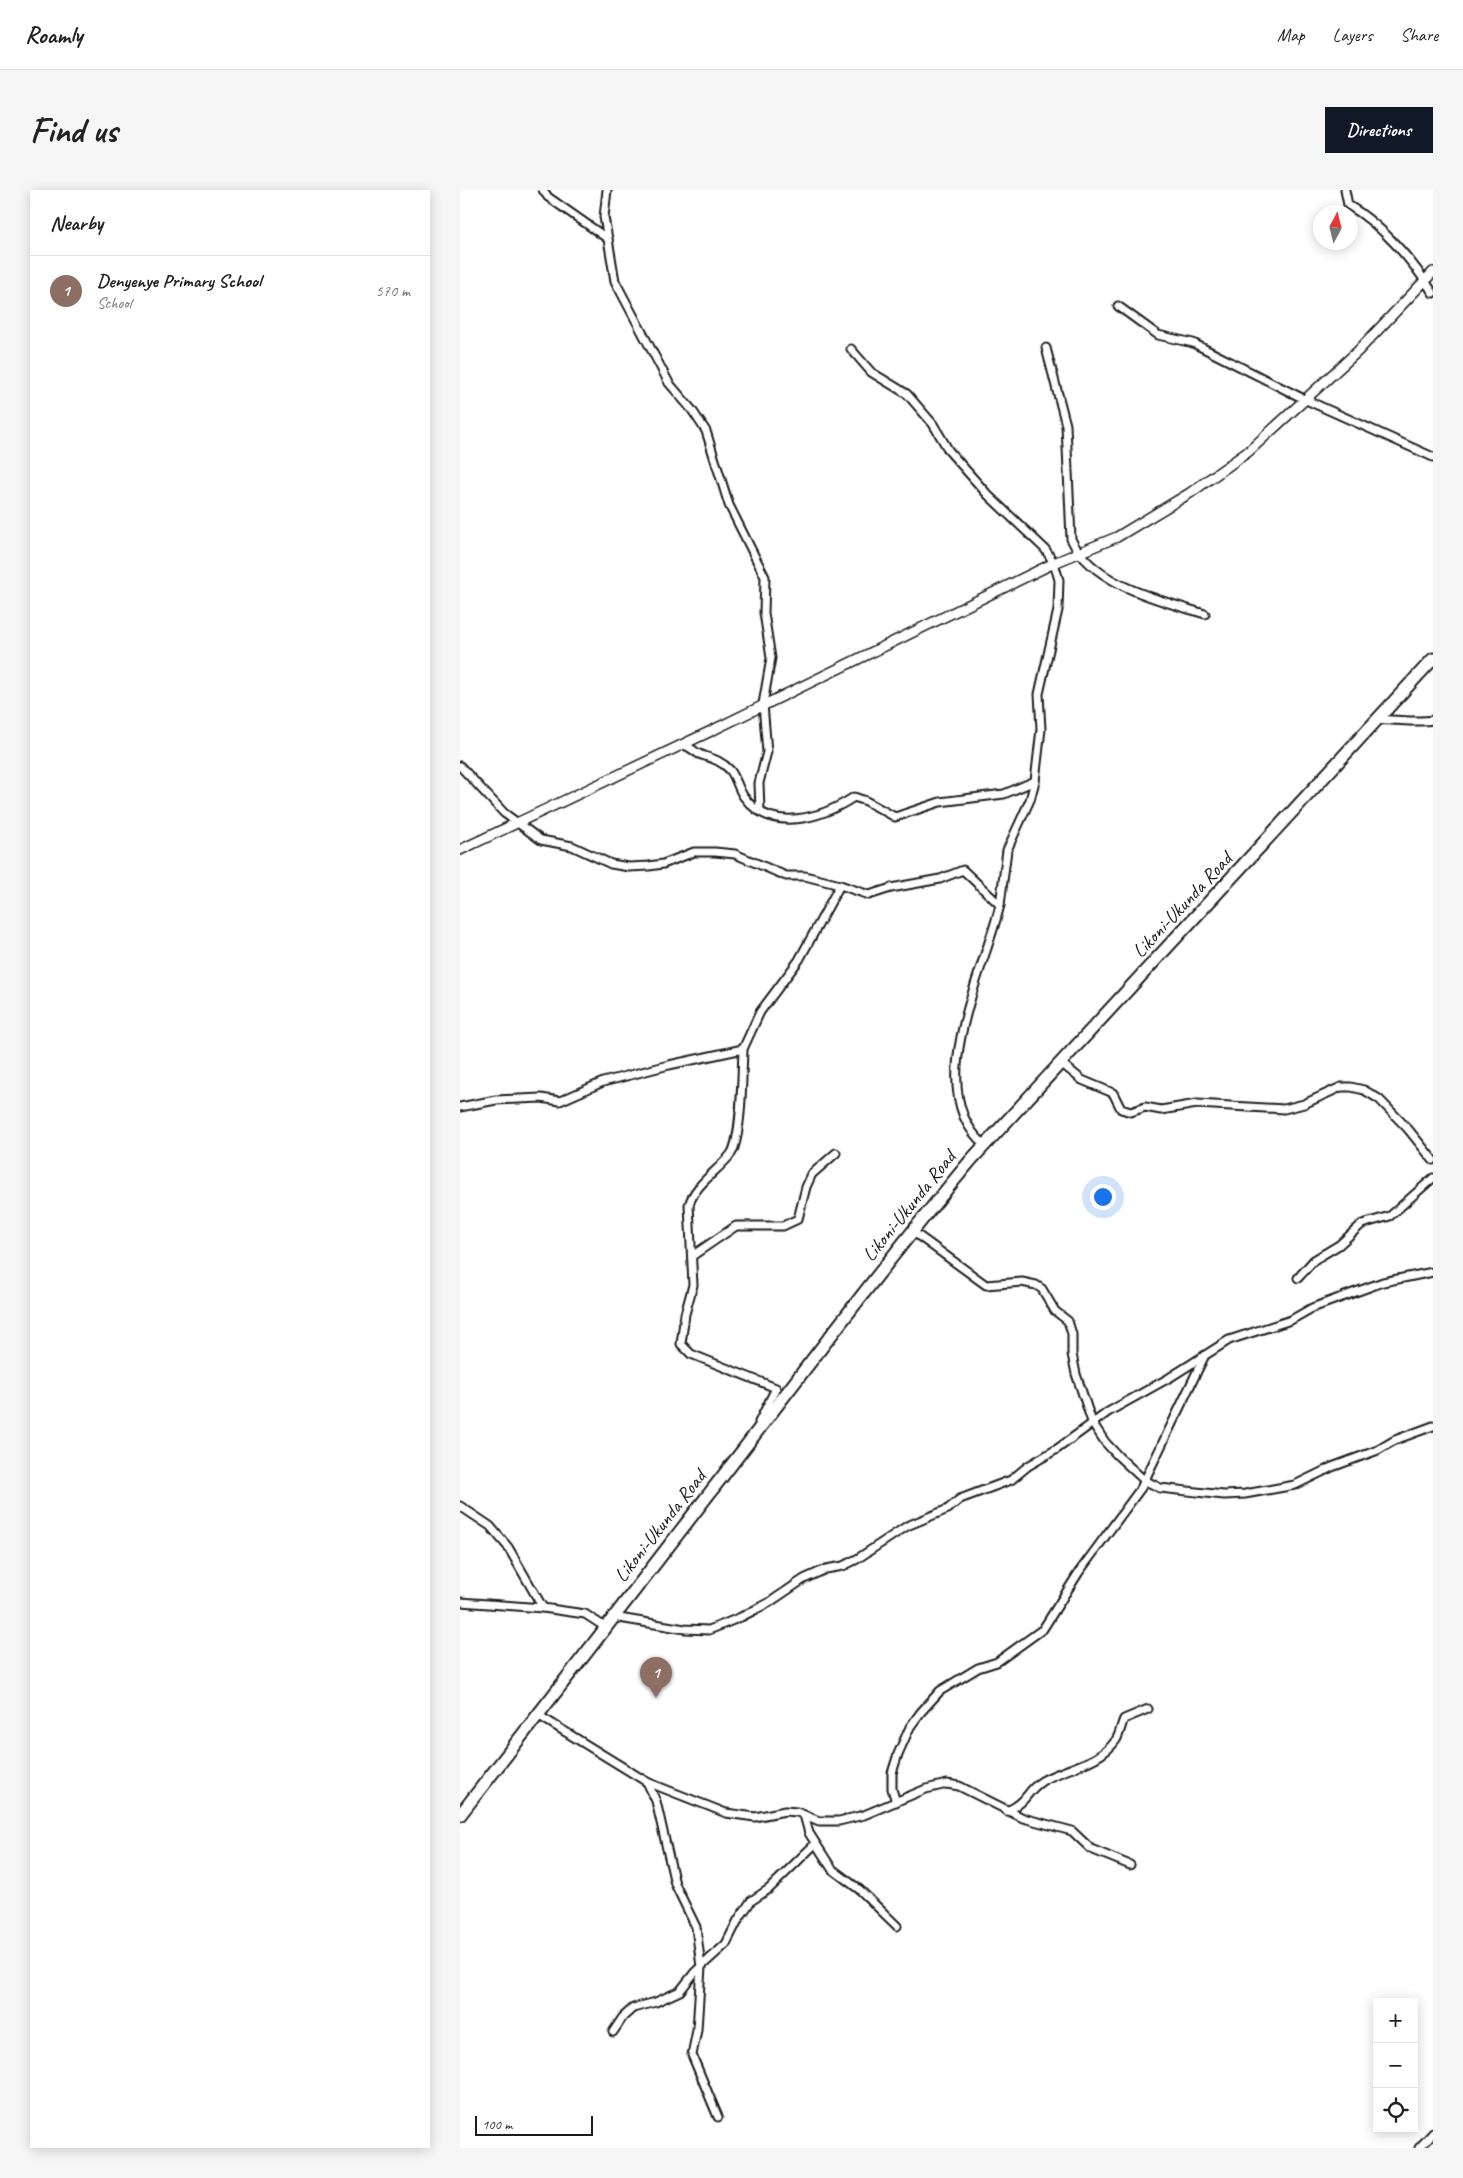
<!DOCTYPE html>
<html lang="en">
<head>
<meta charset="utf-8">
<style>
	body { margin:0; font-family:Caveat,sans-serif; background:#f6f6f6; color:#222 }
	.controls { position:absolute; right:15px; bottom:15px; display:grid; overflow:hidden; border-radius:0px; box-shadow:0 2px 12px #0003 }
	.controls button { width:45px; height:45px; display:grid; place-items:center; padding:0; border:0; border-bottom:1px solid #e0e0e0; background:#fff; color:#222; font:25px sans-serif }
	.compass { position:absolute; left:853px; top:15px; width:45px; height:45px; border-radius:50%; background:#fff; box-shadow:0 2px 12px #0003; rotate:7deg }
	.scale { position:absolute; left:15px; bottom:12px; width:118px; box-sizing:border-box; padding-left:5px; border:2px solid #1c1c1c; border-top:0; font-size:14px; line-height:18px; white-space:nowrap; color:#1c1c1c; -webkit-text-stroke:4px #fff; paint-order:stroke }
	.you { position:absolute; left:642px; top:1006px; width:18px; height:18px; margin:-12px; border:4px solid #fff; border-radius:50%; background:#1a73e8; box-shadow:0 0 0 8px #1a73e833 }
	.badge { display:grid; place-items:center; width:32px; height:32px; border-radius:50%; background:#111827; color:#fff; font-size:16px; font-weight:700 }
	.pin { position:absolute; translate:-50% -41px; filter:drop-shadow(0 1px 2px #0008) }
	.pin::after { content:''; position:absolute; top:26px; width:18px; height:15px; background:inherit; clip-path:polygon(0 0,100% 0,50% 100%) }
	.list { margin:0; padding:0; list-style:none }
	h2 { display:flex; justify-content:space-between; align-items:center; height:65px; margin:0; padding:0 20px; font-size:21px }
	h2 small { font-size:16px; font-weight:400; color:#767676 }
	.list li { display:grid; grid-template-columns:32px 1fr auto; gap:15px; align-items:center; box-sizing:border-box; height:70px; padding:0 20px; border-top:1px solid #e0e0e0 }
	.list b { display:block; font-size:19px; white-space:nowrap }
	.list p { margin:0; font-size:16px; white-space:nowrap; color:#767676 }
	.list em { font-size:16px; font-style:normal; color:#767676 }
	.icon { flex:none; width:28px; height:28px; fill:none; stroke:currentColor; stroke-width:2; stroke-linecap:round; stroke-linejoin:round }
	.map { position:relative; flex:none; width:973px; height:1958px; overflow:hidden; border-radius:0px }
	header { display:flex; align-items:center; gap:30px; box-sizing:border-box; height:70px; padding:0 25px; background:#fff; border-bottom:1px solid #e0e0e0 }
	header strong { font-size:24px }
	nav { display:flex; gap:28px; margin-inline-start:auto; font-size:18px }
	.intro { display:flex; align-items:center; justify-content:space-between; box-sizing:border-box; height:120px; padding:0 30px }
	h1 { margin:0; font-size:35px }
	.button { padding:12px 22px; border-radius:0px; background:#111827; color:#fff; font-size:18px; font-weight:700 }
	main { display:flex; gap:30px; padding:0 30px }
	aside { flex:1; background:#fff; border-radius:0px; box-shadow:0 2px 12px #0003 }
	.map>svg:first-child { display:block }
</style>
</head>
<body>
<header>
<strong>Roamly</strong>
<nav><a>Map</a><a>Layers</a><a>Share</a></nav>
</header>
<div class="intro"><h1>Find us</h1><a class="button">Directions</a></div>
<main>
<aside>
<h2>Nearby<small></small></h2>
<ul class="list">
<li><span class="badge" style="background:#8d6e63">1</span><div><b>Denyenye Primary School</b><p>School</p></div><em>570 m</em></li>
</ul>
</aside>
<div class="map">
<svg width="973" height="1958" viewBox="0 0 973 1958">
	<rect width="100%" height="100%" fill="#fff"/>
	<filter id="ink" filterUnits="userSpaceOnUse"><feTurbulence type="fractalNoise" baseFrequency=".02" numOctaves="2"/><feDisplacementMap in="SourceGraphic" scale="10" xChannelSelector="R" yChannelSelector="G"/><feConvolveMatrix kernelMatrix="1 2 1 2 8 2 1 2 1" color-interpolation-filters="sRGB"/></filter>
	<g filter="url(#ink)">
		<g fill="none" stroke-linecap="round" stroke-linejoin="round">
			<defs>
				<g id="minor">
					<polyline points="83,0 88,7 148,49 155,91 209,193 232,220 246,241 269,315 305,387 304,423 311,468 303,514 307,562 299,593 300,621"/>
					<polyline points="147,0 144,27 148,49"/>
					<path d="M 885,0 L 888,15 C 921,34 953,71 973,103"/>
					<polyline points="658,116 698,145 733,153 844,209 973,267"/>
					<path d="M 586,158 L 606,235 L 611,349 C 633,395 699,410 745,424"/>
					<polyline points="391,159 411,182 447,204 473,234 489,261 528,305 585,359 594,373 599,390 598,420 579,504 581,539 575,591 570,610 547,660 540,715"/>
					<path d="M 918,530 C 937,529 954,533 973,530"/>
					<path d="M 223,555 C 230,556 233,561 239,564 C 250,568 261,570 270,580 C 276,587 278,599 284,607 C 311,644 362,628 394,607 L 406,611 L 435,627 L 480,612 L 544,604 L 575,591"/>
					<polyline points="0,576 44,623 81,650 112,656 151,674 169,677 189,676 203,674 234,662 255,662 275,664 326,686 345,686 380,695"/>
					<path d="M 283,859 C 282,881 282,948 271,964 C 258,981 235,994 229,1015 L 233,1095 L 225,1124 L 221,1154 L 231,1164 L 316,1198 L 299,1232"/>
					<polyline points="601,873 622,890 653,903 661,919 671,922 685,917 701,920 737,914 824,919 844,914 881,897 891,897 904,900 919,909 948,939 973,970"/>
					<path d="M 0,917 L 36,910 L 81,908 L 100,911 L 143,892 L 209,875 L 283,859 L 300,822 L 339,770 L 380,695 L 409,705 L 431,698 L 480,689 L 503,680 L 540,715 C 525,780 460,902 525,955"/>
					<polyline points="452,1041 526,1095 562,1092 576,1095 582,1099 595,1121 608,1131 612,1144 612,1164 616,1184 632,1232 645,1252 658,1266 684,1290 700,1298 764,1305 785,1304 835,1295 872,1277 918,1260 935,1250 973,1236"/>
					<polyline points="232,1066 276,1036 323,1036 338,1029 346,997 352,984 376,963"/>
					<polyline points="838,1088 854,1070 879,1055 902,1034 930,1026 973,988"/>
					<polyline points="0,1316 30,1336 48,1357 83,1418"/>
					<polyline points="0,1412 83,1418 125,1424 145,1437"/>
					<polyline points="153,1427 225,1439 249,1440 281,1427 310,1412 344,1389 366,1379 383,1376 397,1369 447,1336 488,1319 500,1309 551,1290 568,1276 597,1259 648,1222 709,1188 769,1150 831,1130 852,1118 923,1092 973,1082"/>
					<polyline points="78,1525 187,1592 266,1623 295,1627 325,1621 337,1622 359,1631 379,1631 404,1625 466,1599 487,1594 499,1596 563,1628 612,1641 631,1659 670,1675"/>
					<polyline points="187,1592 196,1611 215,1694 236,1737 241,1777 237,1840 232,1865 258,1927"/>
					<polyline points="436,1612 432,1599 432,1583 438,1564 450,1537 461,1522 480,1501 518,1478 537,1472 583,1439 619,1382 681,1298 744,1167"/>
					<path d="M 547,1621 C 568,1612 566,1601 582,1591 C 604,1578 640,1574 656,1550 C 660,1544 661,1535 664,1529 L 688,1519"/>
					<polyline points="344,1625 349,1643 372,1679 400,1700 437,1736"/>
					<polyline points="153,1842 163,1827 173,1818 196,1812 220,1801 235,1782 266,1754 278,1730 291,1711 309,1699 355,1654"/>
					<polyline points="959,1958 973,1943"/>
				</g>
				<polyline id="tertiary" points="0,660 249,542 594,373 657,347 730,303 789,261 898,161 973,82"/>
				<path id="trunk" d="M 0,1625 C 97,1501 193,1377 289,1252 C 362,1157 434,1062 511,970 L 973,469"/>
			</defs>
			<use href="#minor" stroke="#1c1c1c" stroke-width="11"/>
			<use href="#tertiary" stroke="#1c1c1c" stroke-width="12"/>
			<use href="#trunk" stroke="#1c1c1c" stroke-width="15"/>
			<use href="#minor" stroke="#fff" stroke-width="7"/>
			<use href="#tertiary" stroke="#fff" stroke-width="9"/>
			<use href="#trunk" stroke="#fff" stroke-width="11"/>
		</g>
	</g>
	<g text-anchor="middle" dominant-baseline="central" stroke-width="5" stroke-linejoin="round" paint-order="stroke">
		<g font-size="20" fill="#1c1c1c" stroke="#fff">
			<text transform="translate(722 715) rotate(-47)">Likoni-Ukunda Road</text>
			<text transform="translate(449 1016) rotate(-51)">Likoni-Ukunda Road</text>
			<text transform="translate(200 1336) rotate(-52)">Likoni-Ukunda Road</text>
		</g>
	</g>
</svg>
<div class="controls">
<button>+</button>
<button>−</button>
<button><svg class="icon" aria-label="locate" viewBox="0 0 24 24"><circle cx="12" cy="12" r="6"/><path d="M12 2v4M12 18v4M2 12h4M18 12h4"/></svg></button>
</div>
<svg class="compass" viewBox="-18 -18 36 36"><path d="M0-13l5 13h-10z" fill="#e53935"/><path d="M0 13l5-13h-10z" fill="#767676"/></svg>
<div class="scale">100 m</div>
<div class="you"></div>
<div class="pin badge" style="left:196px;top:1508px;background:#8d6e63">1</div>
</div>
</main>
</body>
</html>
